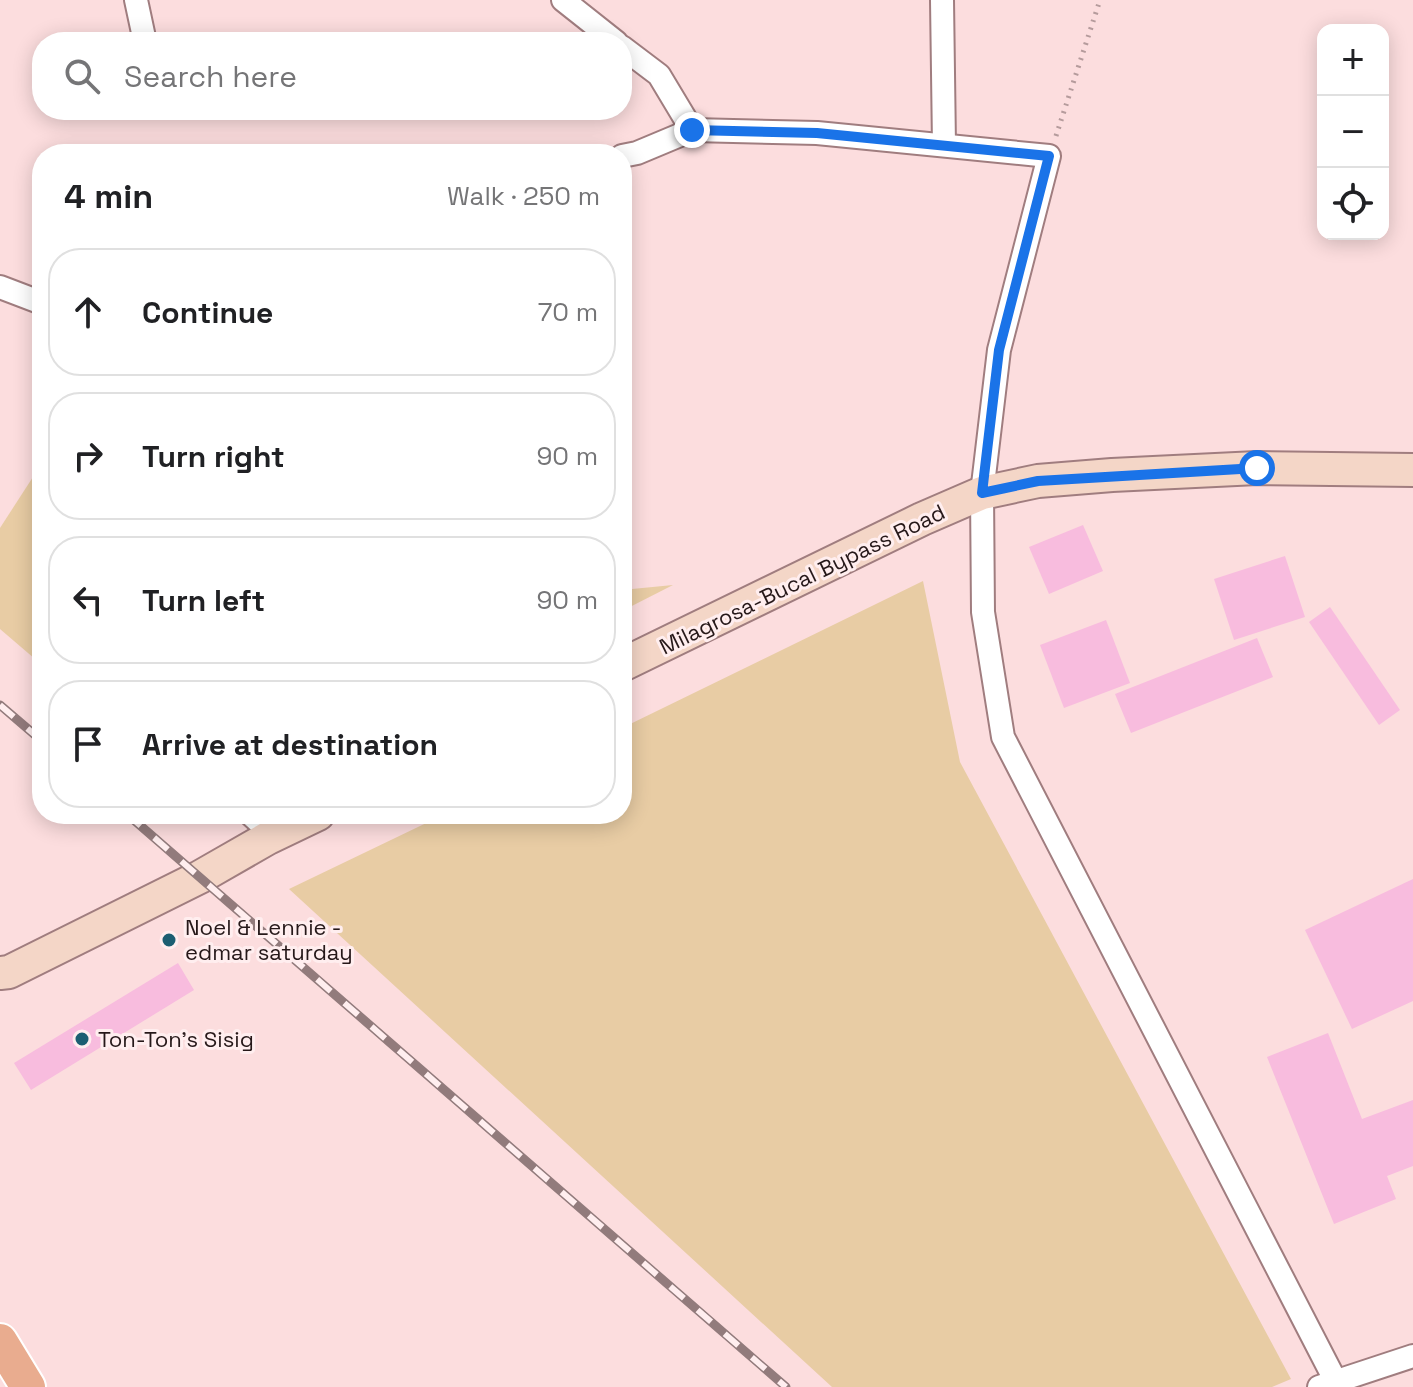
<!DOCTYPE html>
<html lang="en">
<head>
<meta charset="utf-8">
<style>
	body { margin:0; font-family:"Space Grotesk",sans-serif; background:#f2f2f2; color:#202124 }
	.controls { position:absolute; right:24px; top:24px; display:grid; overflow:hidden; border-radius:16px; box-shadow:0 4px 20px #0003 }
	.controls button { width:72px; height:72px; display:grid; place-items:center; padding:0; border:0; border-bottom:2px solid #e0e0e0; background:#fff; color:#202124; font:40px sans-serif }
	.stop { position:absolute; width:24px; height:24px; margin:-18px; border:6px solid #1a73e8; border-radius:50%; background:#fff }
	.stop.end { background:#1a73e8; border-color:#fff; box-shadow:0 2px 8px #0008 }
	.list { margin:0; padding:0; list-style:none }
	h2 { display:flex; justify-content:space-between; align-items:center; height:104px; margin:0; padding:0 32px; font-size:34px }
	h2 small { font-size:26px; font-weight:400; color:#757577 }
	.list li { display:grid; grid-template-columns:52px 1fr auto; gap:24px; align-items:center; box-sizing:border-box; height:128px; margin:0 16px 16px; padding:0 16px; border:2px solid #e0e0e0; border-radius:32px }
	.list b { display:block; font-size:30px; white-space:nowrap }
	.list em { font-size:26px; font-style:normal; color:#757577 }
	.icon { flex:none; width:44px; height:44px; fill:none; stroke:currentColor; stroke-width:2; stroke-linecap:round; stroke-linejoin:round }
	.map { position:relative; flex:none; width:1413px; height:1387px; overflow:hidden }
	.search { position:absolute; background:#fff; box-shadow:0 4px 20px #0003; left:32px; top:32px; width:600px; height:88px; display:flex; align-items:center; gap:20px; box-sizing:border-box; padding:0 28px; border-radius:32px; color:#757577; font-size:30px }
	.panel { position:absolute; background:#fff; box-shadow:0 4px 20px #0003; left:32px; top:144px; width:600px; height:680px; border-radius:32px }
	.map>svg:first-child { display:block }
</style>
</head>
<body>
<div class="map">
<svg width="1413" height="1387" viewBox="0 0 1413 1387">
	<rect width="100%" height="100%" fill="#fcddde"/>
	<g fill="#e8cca4">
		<polygon points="42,463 42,665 0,629 0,528"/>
		<polygon points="923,581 960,762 1291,1379 1272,1387 832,1387 289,889 445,814 622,814 622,728"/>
		<polygon points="673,585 622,611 622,590"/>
	</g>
	<g fill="#f8bcde">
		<polygon points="1083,525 1103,571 1049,594 1029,547"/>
		<polygon points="1285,556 1305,617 1234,640 1214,579"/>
		<polygon points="1330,607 1400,710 1379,725 1309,622"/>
		<polygon points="1106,620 1130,683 1064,708 1040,645"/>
		<polygon points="1257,638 1273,677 1131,733 1115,694"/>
		<polygon points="1413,879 1413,1001 1352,1029 1305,930"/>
		<polygon points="178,963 194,990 31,1090 14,1063"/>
		<polygon points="1328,1033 1362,1119 1413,1100 1413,1166 1387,1176 1396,1199 1334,1224 1267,1057"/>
	</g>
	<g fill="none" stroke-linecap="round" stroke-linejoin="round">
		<defs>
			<polyline id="service" points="242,814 265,835"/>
			<g id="minor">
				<polyline points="136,0 145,42"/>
				<polyline points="563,0 616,42"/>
				<polyline points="942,0 944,145"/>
				<polyline points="622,47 659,75 692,130 817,133 1049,156 999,350 982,493 983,612 1003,737 1335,1380"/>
				<polyline points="622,156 637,153 692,130"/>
				<polyline points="0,287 42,303"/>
				<polyline points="1319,1387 1413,1356"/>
			</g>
			<g id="secondary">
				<polyline points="622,665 922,519 982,493 1038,481 1112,475 1257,468 1413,470"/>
				<polyline points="0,973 9,972 200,877 268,838 318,814"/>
			</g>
			<polyline id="primary" points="0,1341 28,1387"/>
		</defs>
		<use href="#service" stroke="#a07d7f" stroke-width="15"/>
		<use href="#minor" stroke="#a07d7f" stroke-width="26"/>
		<use href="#secondary" stroke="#a07d7f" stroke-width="36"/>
		<use href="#primary" stroke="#fff" stroke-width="38"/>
		<polyline stroke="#b59b9c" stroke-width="5" stroke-dasharray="2 6" stroke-linecap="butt" points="1056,136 1100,0"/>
		<use href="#service" stroke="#fff" stroke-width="11"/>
		<use href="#minor" stroke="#fff" stroke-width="22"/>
		<use href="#secondary" stroke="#f4d6c7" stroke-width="32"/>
		<use href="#primary" stroke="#e9ac8f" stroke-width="34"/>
		<defs>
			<g id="rail">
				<polyline points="0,705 42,741"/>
				<polyline points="127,814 786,1387"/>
			</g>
		</defs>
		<use href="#rail" stroke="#927b7c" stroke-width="9"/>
		<use href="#rail" stroke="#ffeeef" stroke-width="6" stroke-dasharray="18" stroke-linecap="butt"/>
	</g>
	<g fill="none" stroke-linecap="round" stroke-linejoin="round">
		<polyline stroke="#1a73e8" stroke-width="10" points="692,130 817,133 1049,156 999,350 982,493 1038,481 1257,468"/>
	</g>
	<g fill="#1c5e72" stroke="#ffeeef" stroke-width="3">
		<circle cx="169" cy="940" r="8"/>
		<circle cx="82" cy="1039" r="8"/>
	</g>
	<g text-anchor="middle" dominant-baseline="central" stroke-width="6" stroke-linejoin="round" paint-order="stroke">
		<g font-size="22" fill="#261819" stroke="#ffeeef">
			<text transform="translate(802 579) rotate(-26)">Milagrosa-Bucal Bypass Road</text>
		</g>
		<g font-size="22" fill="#261819" stroke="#ffeeef" text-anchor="start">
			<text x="185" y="927">Noel &amp; Lennie -<tspan x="185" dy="25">edmar saturday</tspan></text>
			<text x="98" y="1039">Ton-Ton's Sisig</text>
		</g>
	</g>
</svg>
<div class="controls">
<button>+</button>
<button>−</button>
<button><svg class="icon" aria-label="locate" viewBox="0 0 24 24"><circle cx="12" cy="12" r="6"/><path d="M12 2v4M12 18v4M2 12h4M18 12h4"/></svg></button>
</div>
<div class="stop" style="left:1257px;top:468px"></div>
<div class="stop end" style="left:692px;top:130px"></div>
<div class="search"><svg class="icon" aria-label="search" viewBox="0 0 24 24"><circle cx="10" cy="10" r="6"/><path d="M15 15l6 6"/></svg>Search here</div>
<section class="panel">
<h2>4 min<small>Walk · 250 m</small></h2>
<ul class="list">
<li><svg class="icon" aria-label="ahead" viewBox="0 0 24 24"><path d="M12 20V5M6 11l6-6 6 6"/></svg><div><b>Continue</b></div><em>70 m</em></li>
<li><svg class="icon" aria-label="right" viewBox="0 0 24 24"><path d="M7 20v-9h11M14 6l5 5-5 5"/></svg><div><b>Turn right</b></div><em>90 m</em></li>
<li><svg class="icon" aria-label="left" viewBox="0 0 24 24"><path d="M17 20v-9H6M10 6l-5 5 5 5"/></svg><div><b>Turn left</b></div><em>90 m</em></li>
<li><svg class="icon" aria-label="arrive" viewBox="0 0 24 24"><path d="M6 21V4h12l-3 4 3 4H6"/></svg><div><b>Arrive at destination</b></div></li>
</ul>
</section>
</div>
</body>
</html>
